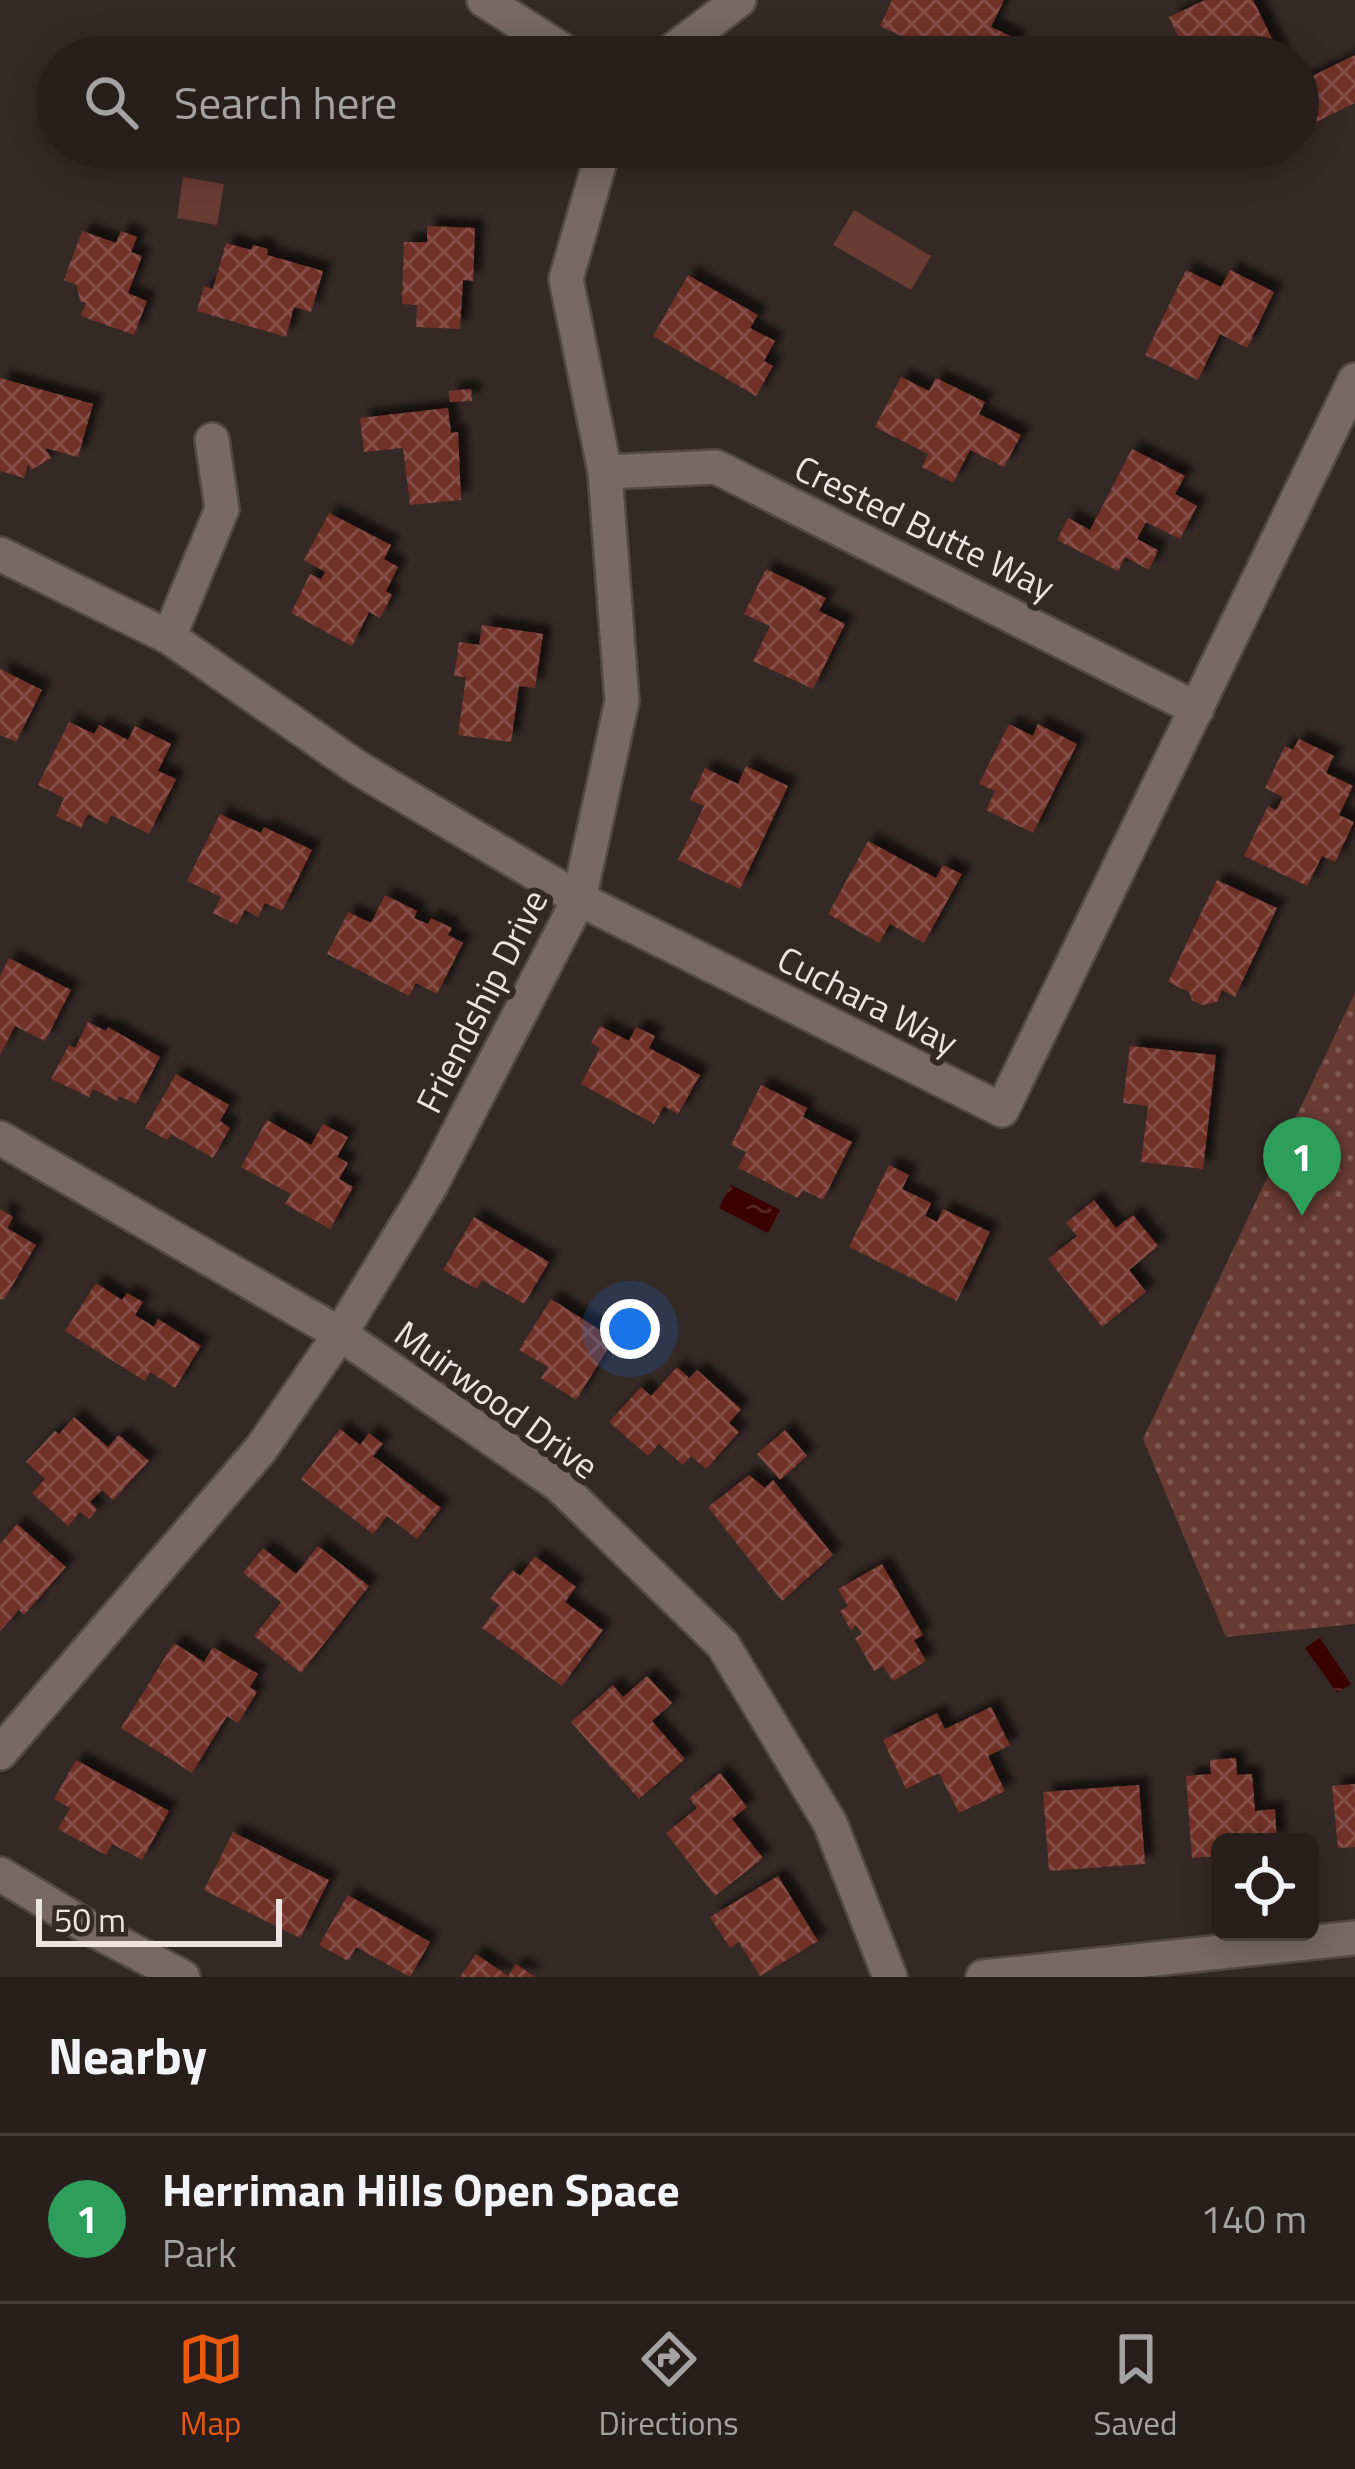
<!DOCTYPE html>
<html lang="en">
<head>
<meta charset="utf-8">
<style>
	body { margin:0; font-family:"Titillium Web",sans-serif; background:#342c29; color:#f1f3f6 }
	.controls { position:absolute; right:36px; bottom:36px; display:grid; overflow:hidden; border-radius:18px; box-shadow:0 6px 30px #0003 }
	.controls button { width:108px; height:108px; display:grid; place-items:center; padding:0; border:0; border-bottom:3px solid #443d3b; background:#281f1c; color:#f1f3f6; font:60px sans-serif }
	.scale { position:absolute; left:36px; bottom:30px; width:246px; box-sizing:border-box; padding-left:12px; border:6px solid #ece3e2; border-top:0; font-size:33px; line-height:42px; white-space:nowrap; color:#ece3e2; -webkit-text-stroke:9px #352926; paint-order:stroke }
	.you { position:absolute; left:630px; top:1329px; width:42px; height:42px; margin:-30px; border:9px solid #fff; border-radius:50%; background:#1a73e8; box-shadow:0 0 0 18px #1a73e833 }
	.badge { display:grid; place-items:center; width:78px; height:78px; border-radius:50%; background:#ea580c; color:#fff; font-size:39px; font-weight:700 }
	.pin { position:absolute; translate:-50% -99px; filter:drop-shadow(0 3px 6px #0008) }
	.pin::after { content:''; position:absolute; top:63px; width:42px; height:36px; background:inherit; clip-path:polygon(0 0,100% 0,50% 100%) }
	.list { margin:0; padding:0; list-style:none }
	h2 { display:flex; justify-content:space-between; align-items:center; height:156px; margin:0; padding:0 48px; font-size:51px }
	h2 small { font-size:39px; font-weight:400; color:#a5a2a3 }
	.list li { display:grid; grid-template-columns:78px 1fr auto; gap:36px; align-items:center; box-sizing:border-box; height:168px; padding:0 48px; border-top:3px solid #443d3b }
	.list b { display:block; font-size:45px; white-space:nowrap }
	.list p { margin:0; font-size:39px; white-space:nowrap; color:#a5a2a3 }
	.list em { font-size:39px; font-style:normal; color:#a5a2a3 }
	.icon { flex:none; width:66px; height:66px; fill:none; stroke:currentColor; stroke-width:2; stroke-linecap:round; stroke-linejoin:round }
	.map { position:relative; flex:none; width:1355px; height:1977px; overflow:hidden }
	.search { position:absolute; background:#281f1c; box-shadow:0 6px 30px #0003; left:36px; right:36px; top:36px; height:132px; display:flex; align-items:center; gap:30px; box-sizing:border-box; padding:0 42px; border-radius:66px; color:#a5a2a3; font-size:45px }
	.sheet { height:324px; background:#281f1c }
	nav { display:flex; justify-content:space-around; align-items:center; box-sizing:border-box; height:168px; border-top:3px solid #443d3b; background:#281f1c; font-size:33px; color:#a5a2a3 }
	nav a { display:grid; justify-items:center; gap:6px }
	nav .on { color:#ea580c }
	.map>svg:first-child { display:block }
</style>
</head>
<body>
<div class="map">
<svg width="1355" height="1977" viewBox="0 0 1355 1977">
	<defs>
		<pattern id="green-dots" width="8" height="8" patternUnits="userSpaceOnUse" patternTransform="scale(3)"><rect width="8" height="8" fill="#683b33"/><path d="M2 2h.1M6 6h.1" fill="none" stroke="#7e5750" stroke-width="1.8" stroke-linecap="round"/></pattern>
		<pattern id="water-ripples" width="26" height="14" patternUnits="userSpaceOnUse" patternTransform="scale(3)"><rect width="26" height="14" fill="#3b0000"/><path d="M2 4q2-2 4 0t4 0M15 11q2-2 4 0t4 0" fill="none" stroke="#582525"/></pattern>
		<pattern id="building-cross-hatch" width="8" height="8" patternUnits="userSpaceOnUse" patternTransform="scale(3)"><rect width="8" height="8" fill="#703127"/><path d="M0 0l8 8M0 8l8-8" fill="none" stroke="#854f46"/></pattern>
		<filter id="shadow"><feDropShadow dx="9" dy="-9" stdDeviation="3" flood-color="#0009"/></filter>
	</defs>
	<rect width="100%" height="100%" fill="#352926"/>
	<polygon fill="url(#green-dots)" points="1355,993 1355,1624 1226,1637 1143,1439"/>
	<g fill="#683b33">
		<polygon points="183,177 224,184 217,225 177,218"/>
		<polygon points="854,210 931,256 911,290 833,245"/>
	</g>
	<g fill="url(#water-ripples)">
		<polygon points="731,1185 780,1210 768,1233 719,1208"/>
		<polygon points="1320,1638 1351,1684 1337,1693 1305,1648"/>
	</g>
	<g fill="url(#building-cross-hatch)" filter="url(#shadow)">
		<polygon points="892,0 1004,0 991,27 1017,39 1009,57 946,57 880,26"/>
		<polygon points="1205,0 1253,0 1281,57 1188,57 1169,17"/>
		<polygon points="1355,55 1355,103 1298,131 1298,83"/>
		<polygon points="427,226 475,228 473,281 463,280 460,329 416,327 417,305 402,304 404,242 427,242"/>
		<polygon points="82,231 116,243 121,231 137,237 131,252 142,256 128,293 147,301 134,335 81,316 86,303 80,301 77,285 64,280"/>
		<polygon points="226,243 251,250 253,245 268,249 267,255 323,271 311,312 294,307 286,337 197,311 204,286 213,289"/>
		<polygon points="1186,270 1221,287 1230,270 1274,292 1247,348 1220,334 1198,380 1145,355"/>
		<polygon points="688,275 758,315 750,328 775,341 764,361 773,366 756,396 653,336"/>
		<polygon points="901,377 929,391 936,378 985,402 979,414 1021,435 1004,467 970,450 953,483 922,467 928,454 875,427"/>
		<polygon points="0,378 93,404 78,457 45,448 51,458 31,470 28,464 24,478 0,471"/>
		<polygon points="471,389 472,401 450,402 449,391"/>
		<polygon points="448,408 451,433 458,432 461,500 410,505 403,448 364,452 360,418"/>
		<polygon points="1132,449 1185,476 1175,494 1197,506 1180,539 1146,522 1137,539 1158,550 1149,570 1125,557 1118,571 1057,540 1068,518 1090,530"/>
		<polygon points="329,513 391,545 384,559 398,567 386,591 392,595 380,618 369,612 352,646 291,613 310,574 321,579 325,572 304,560"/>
		<polygon points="766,569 826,598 819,611 845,624 813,689 753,661 770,626 744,614"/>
		<polygon points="482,625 543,634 535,688 519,686 511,742 458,735 466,677 454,676 459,642 479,645"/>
		<polygon points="0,669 42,690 16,742 0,735"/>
		<polygon points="69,722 94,734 99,725 128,740 135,726 171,744 158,771 176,779 149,834 111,815 107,824 88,814 81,828 56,816 64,798 38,785"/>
		<polygon points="1009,724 1033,736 1038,724 1077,744 1033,833 986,810 995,791 979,784"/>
		<polygon points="1299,739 1334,756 1326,773 1353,786 1339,815 1354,822 1335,862 1322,856 1307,886 1244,856 1268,806 1276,810 1283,797 1265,788 1285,746 1293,750"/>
		<polygon points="746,766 788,786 740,889 678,860 704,806 690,800 705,768 738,784"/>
		<polygon points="220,814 261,833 264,827 312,850 282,911 265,903 258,917 245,910 237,925 213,913 221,897 187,881"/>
		<polygon points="868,841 936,878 943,865 962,874 924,943 890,924 879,943 828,914"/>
		<polygon points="1217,880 1277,908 1235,997 1222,990 1217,1002 1202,1005 1192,1000 1189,992 1168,982"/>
		<polygon points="385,895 417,911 414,918 428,924 431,918 452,928 448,935 463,943 437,994 416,983 409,996 327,954 348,912 371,923"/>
		<polygon points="9,958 71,990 45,1041 15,1026 0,1055 0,976"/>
		<polygon points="88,1022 106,1031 108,1027 160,1057 136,1104 119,1096 117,1101 93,1089 89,1097 51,1079 69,1045 75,1048"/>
		<polygon points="600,1026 629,1041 636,1027 655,1036 649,1048 700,1075 678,1114 664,1106 654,1124 581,1084 600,1048 591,1043"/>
		<polygon points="1130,1046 1216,1055 1203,1169 1141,1162 1148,1106 1123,1103"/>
		<polygon points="176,1074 229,1105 220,1121 230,1128 213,1158 171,1134 167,1140 145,1128"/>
		<polygon points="761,1085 807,1108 803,1117 852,1142 823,1200 803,1190 798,1198 738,1168 746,1152 731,1145"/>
		<polygon points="267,1120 311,1145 323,1124 348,1137 337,1157 348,1163 339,1179 353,1187 330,1229 285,1204 291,1194 241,1167"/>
		<polygon points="889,1165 909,1175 902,1189 931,1203 925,1216 937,1222 943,1209 990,1232 957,1301 849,1247"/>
		<polygon points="1094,1200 1116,1228 1133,1215 1158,1246 1129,1270 1146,1292 1102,1327 1048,1259 1077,1236 1066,1223"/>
		<polygon points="0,1209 13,1217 7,1228 36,1245 5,1298 0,1300"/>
		<polygon points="474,1217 549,1262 524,1304 482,1280 477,1289 443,1270"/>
		<polygon points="96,1283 122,1300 127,1293 143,1302 135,1315 154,1327 158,1319 201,1346 175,1388 150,1372 145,1381 65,1331"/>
		<polygon points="551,1299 614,1339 576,1400 541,1378 548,1367 519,1350"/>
		<polygon points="677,1367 689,1378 697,1370 741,1409 729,1423 739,1432 706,1469 691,1456 683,1465 659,1444 648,1456 609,1422 641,1387 651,1396"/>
		<polygon points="74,1417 108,1447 119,1435 149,1461 113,1500 102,1490 90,1502 97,1509 89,1519 80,1512 68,1526 32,1493 45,1479 26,1462 55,1431 59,1434"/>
		<polygon points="340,1429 360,1445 369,1433 383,1444 373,1456 441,1508 417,1539 387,1516 373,1534 301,1479"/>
		<polygon points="785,1430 807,1456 780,1480 757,1454"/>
		<polygon points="749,1475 765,1488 773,1480 833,1555 782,1601 708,1507"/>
		<polygon points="17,1524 66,1567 24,1615 19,1610 0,1631 0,1544"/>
		<polygon points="318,1546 369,1586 301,1673 254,1636 281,1602 243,1573 263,1548 296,1574"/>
		<polygon points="535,1556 576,1587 565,1602 603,1630 562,1686 482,1628 499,1605 490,1599 512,1570 520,1576"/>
		<polygon points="882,1564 923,1635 914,1640 926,1661 893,1681 883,1666 874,1671 855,1638 862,1634 856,1625 851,1631 840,1611 848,1606 838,1589"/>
		<polygon points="174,1643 204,1662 213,1647 258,1674 250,1687 257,1692 238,1723 227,1716 192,1773 121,1728"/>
		<polygon points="647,1676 672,1703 652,1721 685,1759 639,1799 571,1722 613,1685 623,1697"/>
		<polygon points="991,1707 1010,1745 988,1756 1005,1791 959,1813 939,1773 906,1789 883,1740 937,1713 945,1729"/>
		<polygon points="1236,1758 1237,1775 1252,1774 1255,1811 1275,1809 1277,1842 1220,1842 1220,1856 1192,1858 1186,1776 1211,1774 1210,1760"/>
		<polygon points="76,1760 169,1811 142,1860 112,1844 106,1855 58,1829 70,1808 54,1799"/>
		<polygon points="720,1773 747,1807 732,1819 763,1858 715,1896 666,1833 697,1808 689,1798"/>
		<polygon points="1355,1784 1355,1847 1338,1848 1332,1786"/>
		<polygon points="1139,1785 1145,1864 1049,1871 1043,1792"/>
		<polygon points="233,1832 329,1880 300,1938 204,1890"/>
		<polygon points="778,1876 818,1941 760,1976 739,1942 730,1948 710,1917"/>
		<polygon points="348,1895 430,1942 410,1977 356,1947 348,1961 319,1945"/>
		<polygon points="476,1954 508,1976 516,1964 535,1977 460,1977"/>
	</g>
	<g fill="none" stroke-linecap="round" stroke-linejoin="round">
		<defs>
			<g id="minor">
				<polyline points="484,0 573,57"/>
				<polyline points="664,57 739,0"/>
				<polyline points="605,472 716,467 1197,709"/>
				<polyline points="0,554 169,637 358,768 579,899 1002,1110 1355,380"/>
				<polyline points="169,637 222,509 212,440"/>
				<polyline points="0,1138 340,1334 559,1485 723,1645 830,1823 890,1977"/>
				<polyline points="0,1753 261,1449 340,1334 431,1185 579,899 622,701 605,472 566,279 604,147"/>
				<polyline points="0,1874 86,1926 183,1977"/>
				<polyline points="983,1977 1355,1938"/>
			</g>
		</defs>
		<use href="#minor" stroke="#524846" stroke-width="38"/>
		<use href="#minor" stroke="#786966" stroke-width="33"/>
	</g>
	<g text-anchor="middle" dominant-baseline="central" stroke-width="12" stroke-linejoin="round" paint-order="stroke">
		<g font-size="36" fill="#ece3e2" stroke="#352926">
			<text transform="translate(925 527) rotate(26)">Crested Butte Way</text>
			<text transform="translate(868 1000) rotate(27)">Cuchara Way</text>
			<text transform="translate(481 1001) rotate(-63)">Friendship Drive</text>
			<text transform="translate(497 1399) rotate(36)">Muirwood Drive</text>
		</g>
	</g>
</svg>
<div class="controls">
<button><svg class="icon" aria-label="locate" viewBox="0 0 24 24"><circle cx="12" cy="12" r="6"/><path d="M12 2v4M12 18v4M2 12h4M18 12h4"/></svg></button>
</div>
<div class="scale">50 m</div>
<div class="you"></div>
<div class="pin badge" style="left:1302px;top:1216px;background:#2e9e5b">1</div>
<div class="search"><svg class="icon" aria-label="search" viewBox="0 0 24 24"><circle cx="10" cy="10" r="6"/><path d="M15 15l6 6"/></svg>Search here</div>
</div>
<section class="sheet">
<h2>Nearby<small></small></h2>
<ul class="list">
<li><span class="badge" style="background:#2e9e5b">1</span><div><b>Herriman Hills Open Space</b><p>Park</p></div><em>140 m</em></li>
</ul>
</section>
<nav>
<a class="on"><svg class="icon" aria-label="map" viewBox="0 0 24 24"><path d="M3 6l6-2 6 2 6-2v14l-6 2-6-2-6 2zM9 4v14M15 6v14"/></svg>Map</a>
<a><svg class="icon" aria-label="directions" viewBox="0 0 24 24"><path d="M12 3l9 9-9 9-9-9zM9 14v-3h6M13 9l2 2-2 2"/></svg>Directions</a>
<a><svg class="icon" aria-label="saved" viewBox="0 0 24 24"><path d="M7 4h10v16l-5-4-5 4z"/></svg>Saved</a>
</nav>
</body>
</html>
